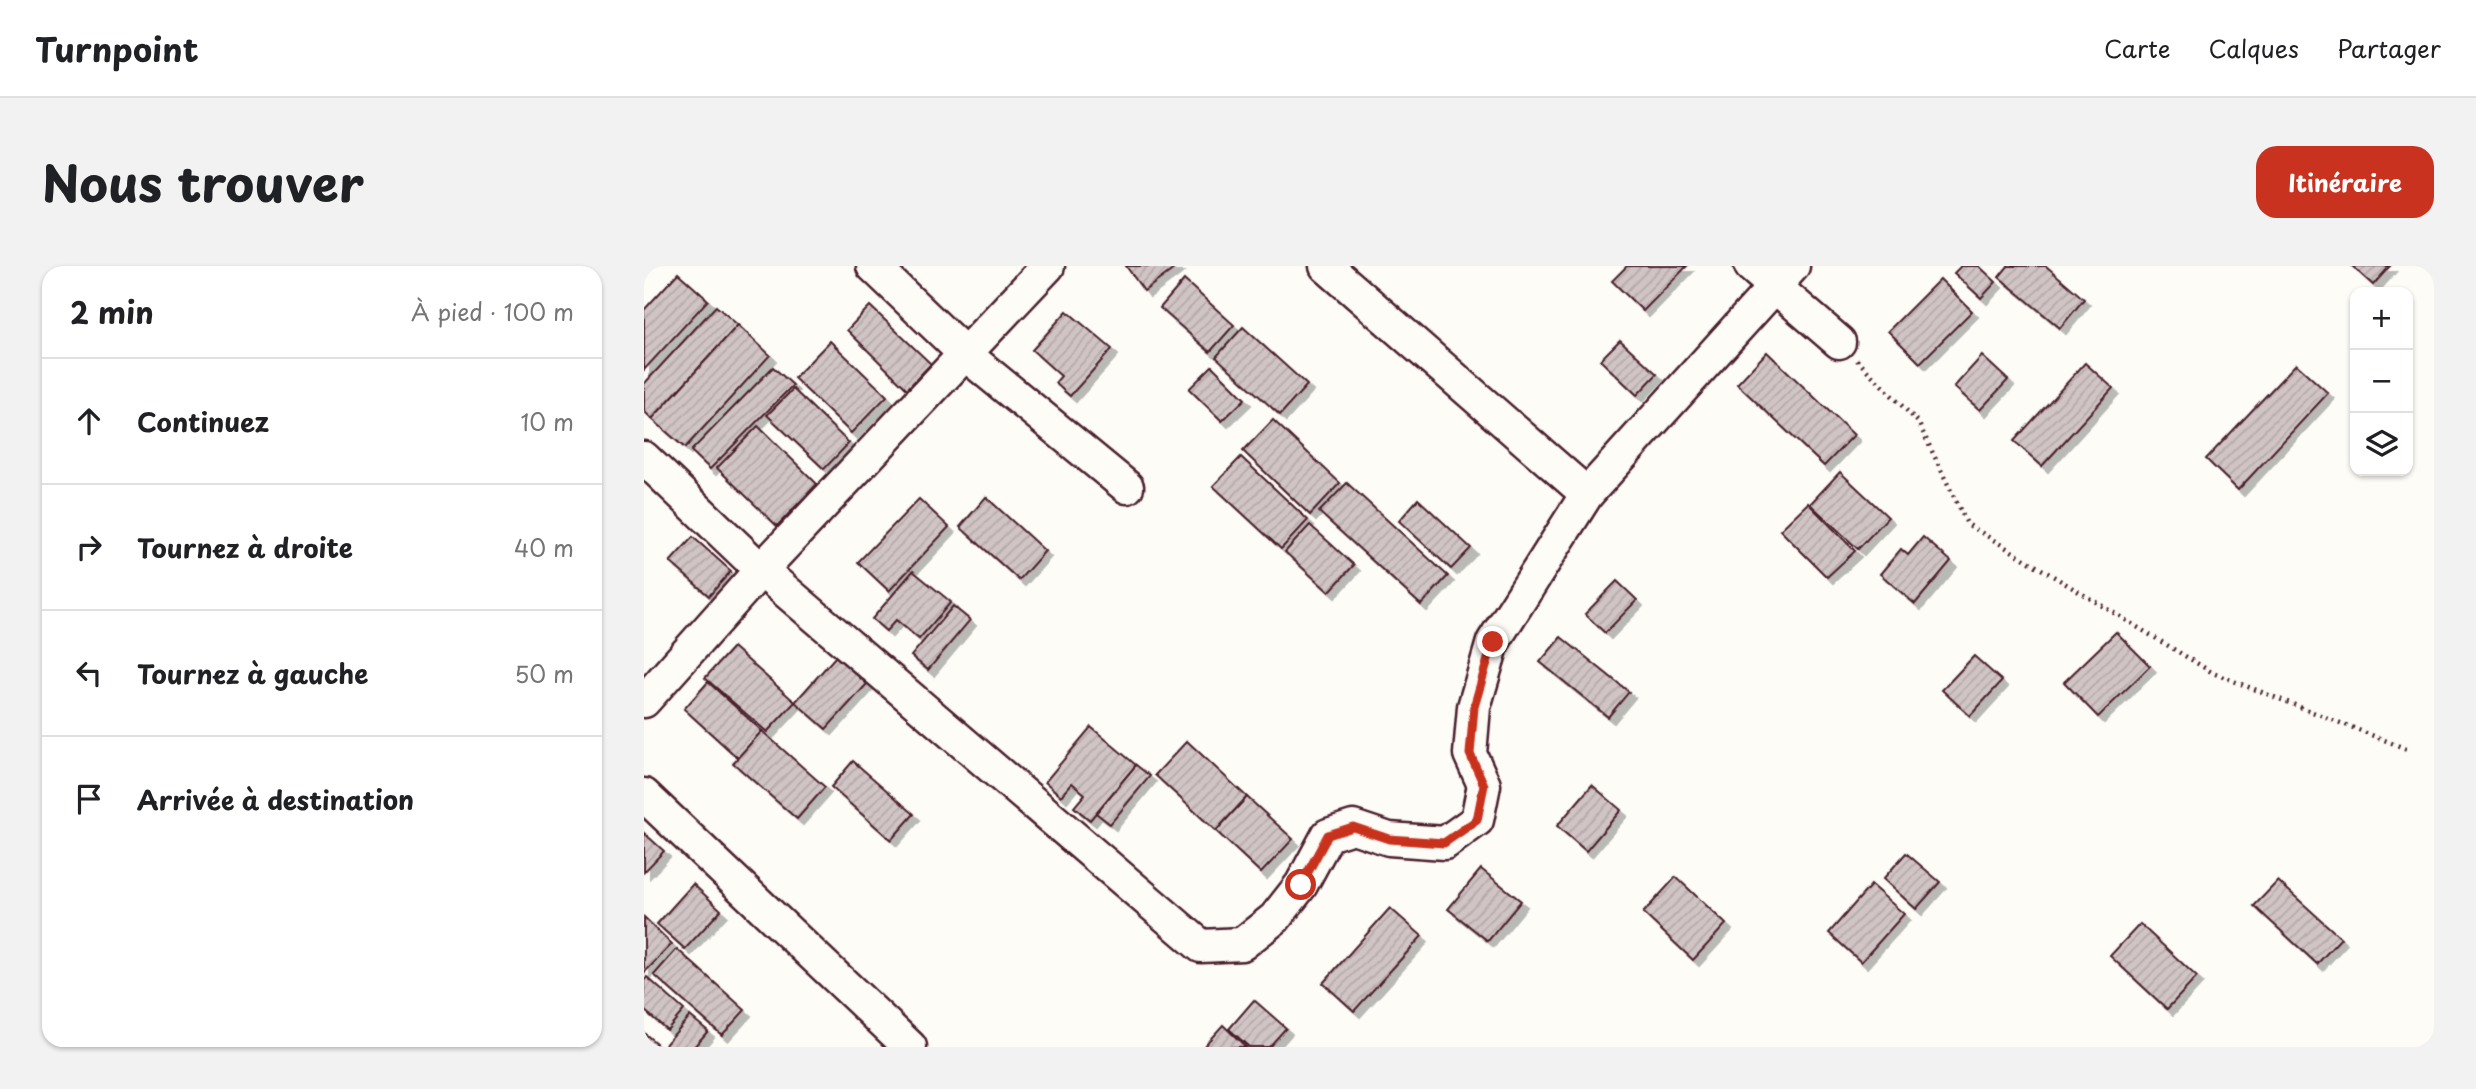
<!DOCTYPE html>
<html lang="fr">
<head>
<meta charset="utf-8">
<style>
	body { margin:0; font-family:"Playpen Sans",sans-serif; background:#f2f2f2; color:#202124 }
	.controls { position:absolute; right:21px; top:21px; display:grid; overflow:hidden; border-radius:14px; box-shadow:0 2px 5px #0004 }
	.controls button { width:63px; height:63px; display:grid; place-items:center; padding:0; border:0; border-bottom:2px solid #e0e0e0; background:#fff; color:#202124; font:35px sans-serif }
	.stop { position:absolute; width:21px; height:21px; margin:-16px; border:5px solid #c8321e; border-radius:50%; background:#fff }
	.stop.end { background:#c8321e; border-color:#fff; box-shadow:0 2px 7px #0008 }
	.list { margin:0; padding:0; list-style:none }
	h2 { display:flex; justify-content:space-between; align-items:center; height:91px; margin:0; padding:0 28px; font-size:30px }
	h2 small { font-size:23px; font-weight:400; color:#757577 }
	.list li { display:grid; grid-template-columns:46px 1fr auto; gap:21px; align-items:center; box-sizing:border-box; height:126px; padding:0 28px; border-top:2px solid #e0e0e0 }
	.list b { display:block; font-size:26px; white-space:nowrap }
	.list em { font-size:23px; font-style:normal; color:#757577 }
	.icon { flex:none; width:38px; height:38px; fill:none; stroke:currentColor; stroke-width:2; stroke-linecap:round; stroke-linejoin:round }
	.map { position:relative; flex:none; width:1790px; height:781px; overflow:hidden; border-radius:21px }
	header { display:flex; align-items:center; gap:42px; box-sizing:border-box; height:98px; padding:0 35px; background:#fff; border-bottom:2px solid #e0e0e0 }
	header strong { font-size:33px }
	nav { display:flex; gap:38px; margin-inline-start:auto; font-size:24px }
	.intro { display:flex; align-items:center; justify-content:space-between; box-sizing:border-box; height:168px; padding:0 42px }
	h1 { margin:0; font-size:49px }
	.button { padding:18px 32px; border-radius:21px; background:#c8321e; color:#fff; font-size:24px; font-weight:700 }
	main { display:flex; gap:42px; padding:0 42px }
	aside { flex:1; background:#fff; border-radius:21px; box-shadow:0 2px 5px #0004 }
	.map>svg:first-child { display:block }
</style>
</head>
<body>
<header>
<strong>Turnpoint</strong>
<nav><a>Carte</a><a>Calques</a><a>Partager</a></nav>
</header>
<div class="intro"><h1>Nous trouver</h1><a class="button">Itinéraire</a></div>
<main>
<aside>
<h2>2 min<small>À pied · 100 m</small></h2>
<ul class="list">
<li><svg class="icon" aria-label="ahead" viewBox="0 0 24 24"><path d="M12 20V5M6 11l6-6 6 6"/></svg><div><b>Continuez</b></div><em>10 m</em></li>
<li><svg class="icon" aria-label="right" viewBox="0 0 24 24"><path d="M7 20v-9h11M14 6l5 5-5 5"/></svg><div><b>Tournez à droite</b></div><em>40 m</em></li>
<li><svg class="icon" aria-label="left" viewBox="0 0 24 24"><path d="M17 20v-9H6M10 6l-5 5 5 5"/></svg><div><b>Tournez à gauche</b></div><em>50 m</em></li>
<li><svg class="icon" aria-label="arrive" viewBox="0 0 24 24"><path d="M6 21V4h12l-3 4 3 4H6"/></svg><div><b>Arrivée à destination</b></div></li>
</ul>
</aside>
<div class="map">
<svg width="1790" height="781" viewBox="0 0 1790 781">
	<defs>
		<pattern id="building-hatch" width="6" height="6" patternUnits="userSpaceOnUse" patternTransform="scale(1.75)"><rect width="6" height="6" fill="#d0c5c4"/><path d="M-1 1l2-2M0 6l6-6M5 7l2-2" fill="none" stroke="#b4a9a9"/></pattern>
		<filter id="shadow"><feDropShadow dx="6" dy="6" stdDeviation="0" flood-color="#0004"/></filter>
	</defs>
	<rect width="100%" height="100%" fill="#fdfcf7"/>
	<filter id="ink" filterUnits="userSpaceOnUse"><feTurbulence type="fractalNoise" baseFrequency=".0143" numOctaves="2"/><feDisplacementMap in="SourceGraphic" scale="14" xChannelSelector="R" yChannelSelector="G"/><feConvolveMatrix kernelMatrix="1 2 1 2 8 2 1 2 1" color-interpolation-filters="sRGB"/></filter>
	<g filter="url(#ink)">
		<g fill="url(#building-hatch)" stroke="#4a1f2b" stroke-width="2" filter="url(#shadow)">
			<polygon points="482,0 534,0 500,25"/>
			<polygon points="983,0 1043,0 999,45 968,15"/>
			<polygon points="1317,0 1335,0 1352,16 1337,32 1310,7"/>
			<polygon points="1364,0 1402,0 1440,33 1416,62 1355,11"/>
			<polygon points="1708,0 1746,0 1729,19"/>
			<polygon points="34,7 64,34 0,104 0,44"/>
			<polygon points="1296,13 1328,45 1276,97 1244,65"/>
			<polygon points="540,14 590,59 566,86 516,42"/>
			<polygon points="72,40 94,59 8,153 0,145 0,118"/>
			<polygon points="226,40 287,98 263,123 203,64"/>
			<polygon points="423,45 468,83 426,130 411,117 417,110 388,84"/>
			<polygon points="94,59 126,89 41,182 8,153"/>
			<polygon points="599,61 663,119 636,149 572,91"/>
			<polygon points="976,74 1013,108 993,129 956,94"/>
			<polygon points="186,75 243,130 207,167 150,112"/>
			<polygon points="1123,86 1210,169 1180,200 1093,118"/>
			<polygon points="1338,90 1364,114 1336,144 1310,121"/>
			<polygon points="1441,97 1469,122 1398,200 1370,175"/>
			<polygon points="1652,98 1684,127 1594,224 1562,193"/>
			<polygon points="568,100 601,133 578,155 545,123"/>
			<polygon points="129,101 149,119 66,203 47,185"/>
			<polygon points="149,123 205,177 180,203 123,149"/>
			<polygon points="629,154 696,217 666,249 599,185"/>
			<polygon points="114,160 173,218 133,260 73,202"/>
			<polygon points="597,191 664,254 637,283 569,220"/>
			<polygon points="1196,206 1244,251 1214,283 1166,238"/>
			<polygon points="703,217 804,310 777,339 675,246"/>
			<polygon points="342,231 401,285 375,314 316,261"/>
			<polygon points="275,233 305,261 245,325 214,296"/>
			<polygon points="774,233 827,282 807,303 755,255"/>
			<polygon points="1164,237 1211,285 1183,311 1136,264"/>
			<polygon points="666,259 710,299 685,326 641,286"/>
			<polygon points="49,271 87,305 65,330 26,296"/>
			<polygon points="1279,271 1307,295 1271,338 1236,308 1257,283 1264,289"/>
			<polygon points="269,305 307,336 275,373 252,354 242,365 228,353"/>
			<polygon points="973,315 993,334 961,367 941,348"/>
			<polygon points="309,340 326,354 284,404 267,390"/>
			<polygon points="1472,366 1506,400 1454,451 1420,416"/>
			<polygon points="917,371 985,426 964,451 896,396"/>
			<polygon points="89,381 151,436 123,466 61,412"/>
			<polygon points="192,390 223,418 182,463 151,436"/>
			<polygon points="1330,390 1358,415 1326,450 1298,424"/>
			<polygon points="64,416 118,465 94,492 40,443"/>
			<polygon points="447,461 492,499 446,554 430,541 441,528 428,517 417,530 401,516"/>
			<polygon points="118,465 181,521 153,553 89,497"/>
			<polygon points="543,475 603,531 572,565 511,509"/>
			<polygon points="209,495 270,548 247,574 187,521"/>
			<polygon points="492,499 506,510 466,558 452,547"/>
			<polygon points="948,519 977,544 942,585 913,560"/>
			<polygon points="603,531 649,573 617,607 572,565"/>
			<polygon points="0,567 20,585 0,606"/>
			<polygon points="1262,587 1296,616 1272,643 1239,613"/>
			<polygon points="837,603 877,635 844,675 804,643"/>
			<polygon points="1032,611 1082,658 1049,694 999,647"/>
			<polygon points="1634,615 1697,672 1673,698 1610,640"/>
			<polygon points="49,618 77,644 41,683 13,658"/>
			<polygon points="1227,619 1260,648 1217,696 1185,667"/>
			<polygon points="746,642 778,670 710,745 679,717"/>
			<polygon points="0,651 28,678 0,707"/>
			<polygon points="1496,658 1553,711 1523,743 1466,690"/>
			<polygon points="33,683 101,744 78,769 10,709"/>
			<polygon points="3,711 40,744 23,764 0,744 0,715"/>
			<polygon points="610,734 642,762 625,781 605,781 585,763"/>
			<polygon points="46,750 64,765 50,781 19,781"/>
			<polygon points="579,759 602,781 559,781"/>
			<polygon points="0,767 12,777 8,781 0,781"/>
		</g>
		<g fill="none" stroke-linecap="round" stroke-linejoin="round">
			<defs>
				<g id="minor">
					<polyline points="229,0 321,88 483,221"/>
					<polyline points="682,0 943,228"/>
					<polyline points="1107,0 1195,76"/>
					<polyline points="0,192 117,304 557,680 598,678 631,652 657,619 684,569 709,561 745,573 801,577 833,554 840,519 826,488 830,441 849,376 943,228 1149,0"/>
					<polyline points="0,435 117,304 404,0"/>
					<polyline points="0,529 266,781"/>
				</g>
			</defs>
			<use href="#minor" stroke="#4a1f2b" stroke-width="37"/>
			<polyline stroke="#4a1f2b" stroke-width="4.5" stroke-dasharray="2 5" stroke-linecap="butt" points="1213,94 1274,156 1323,258 1569,407 1763,483"/>
			<use href="#minor" stroke="#fdfcf7" stroke-width="32"/>
		</g>
	</g>
	<g fill="none" stroke-linecap="round" stroke-linejoin="round" filter="url(#ink)">
		<polyline stroke="#c8321e" stroke-width="9" points="657,619 684,569 709,561 745,573 800,577 833,554 840,519 826,488 830,441 849,376"/>
	</g>
</svg>
<div class="controls">
<button>+</button>
<button>−</button>
<button><svg class="icon" aria-label="layers" viewBox="0 0 24 24"><path d="M12 4l9 5-9 5-9-5zM3 14l9 5 9-5"/></svg></button>
</div>
<div class="stop" style="left:657px;top:619px"></div>
<div class="stop end" style="left:849px;top:376px"></div>
</div>
</main>
</body>
</html>
